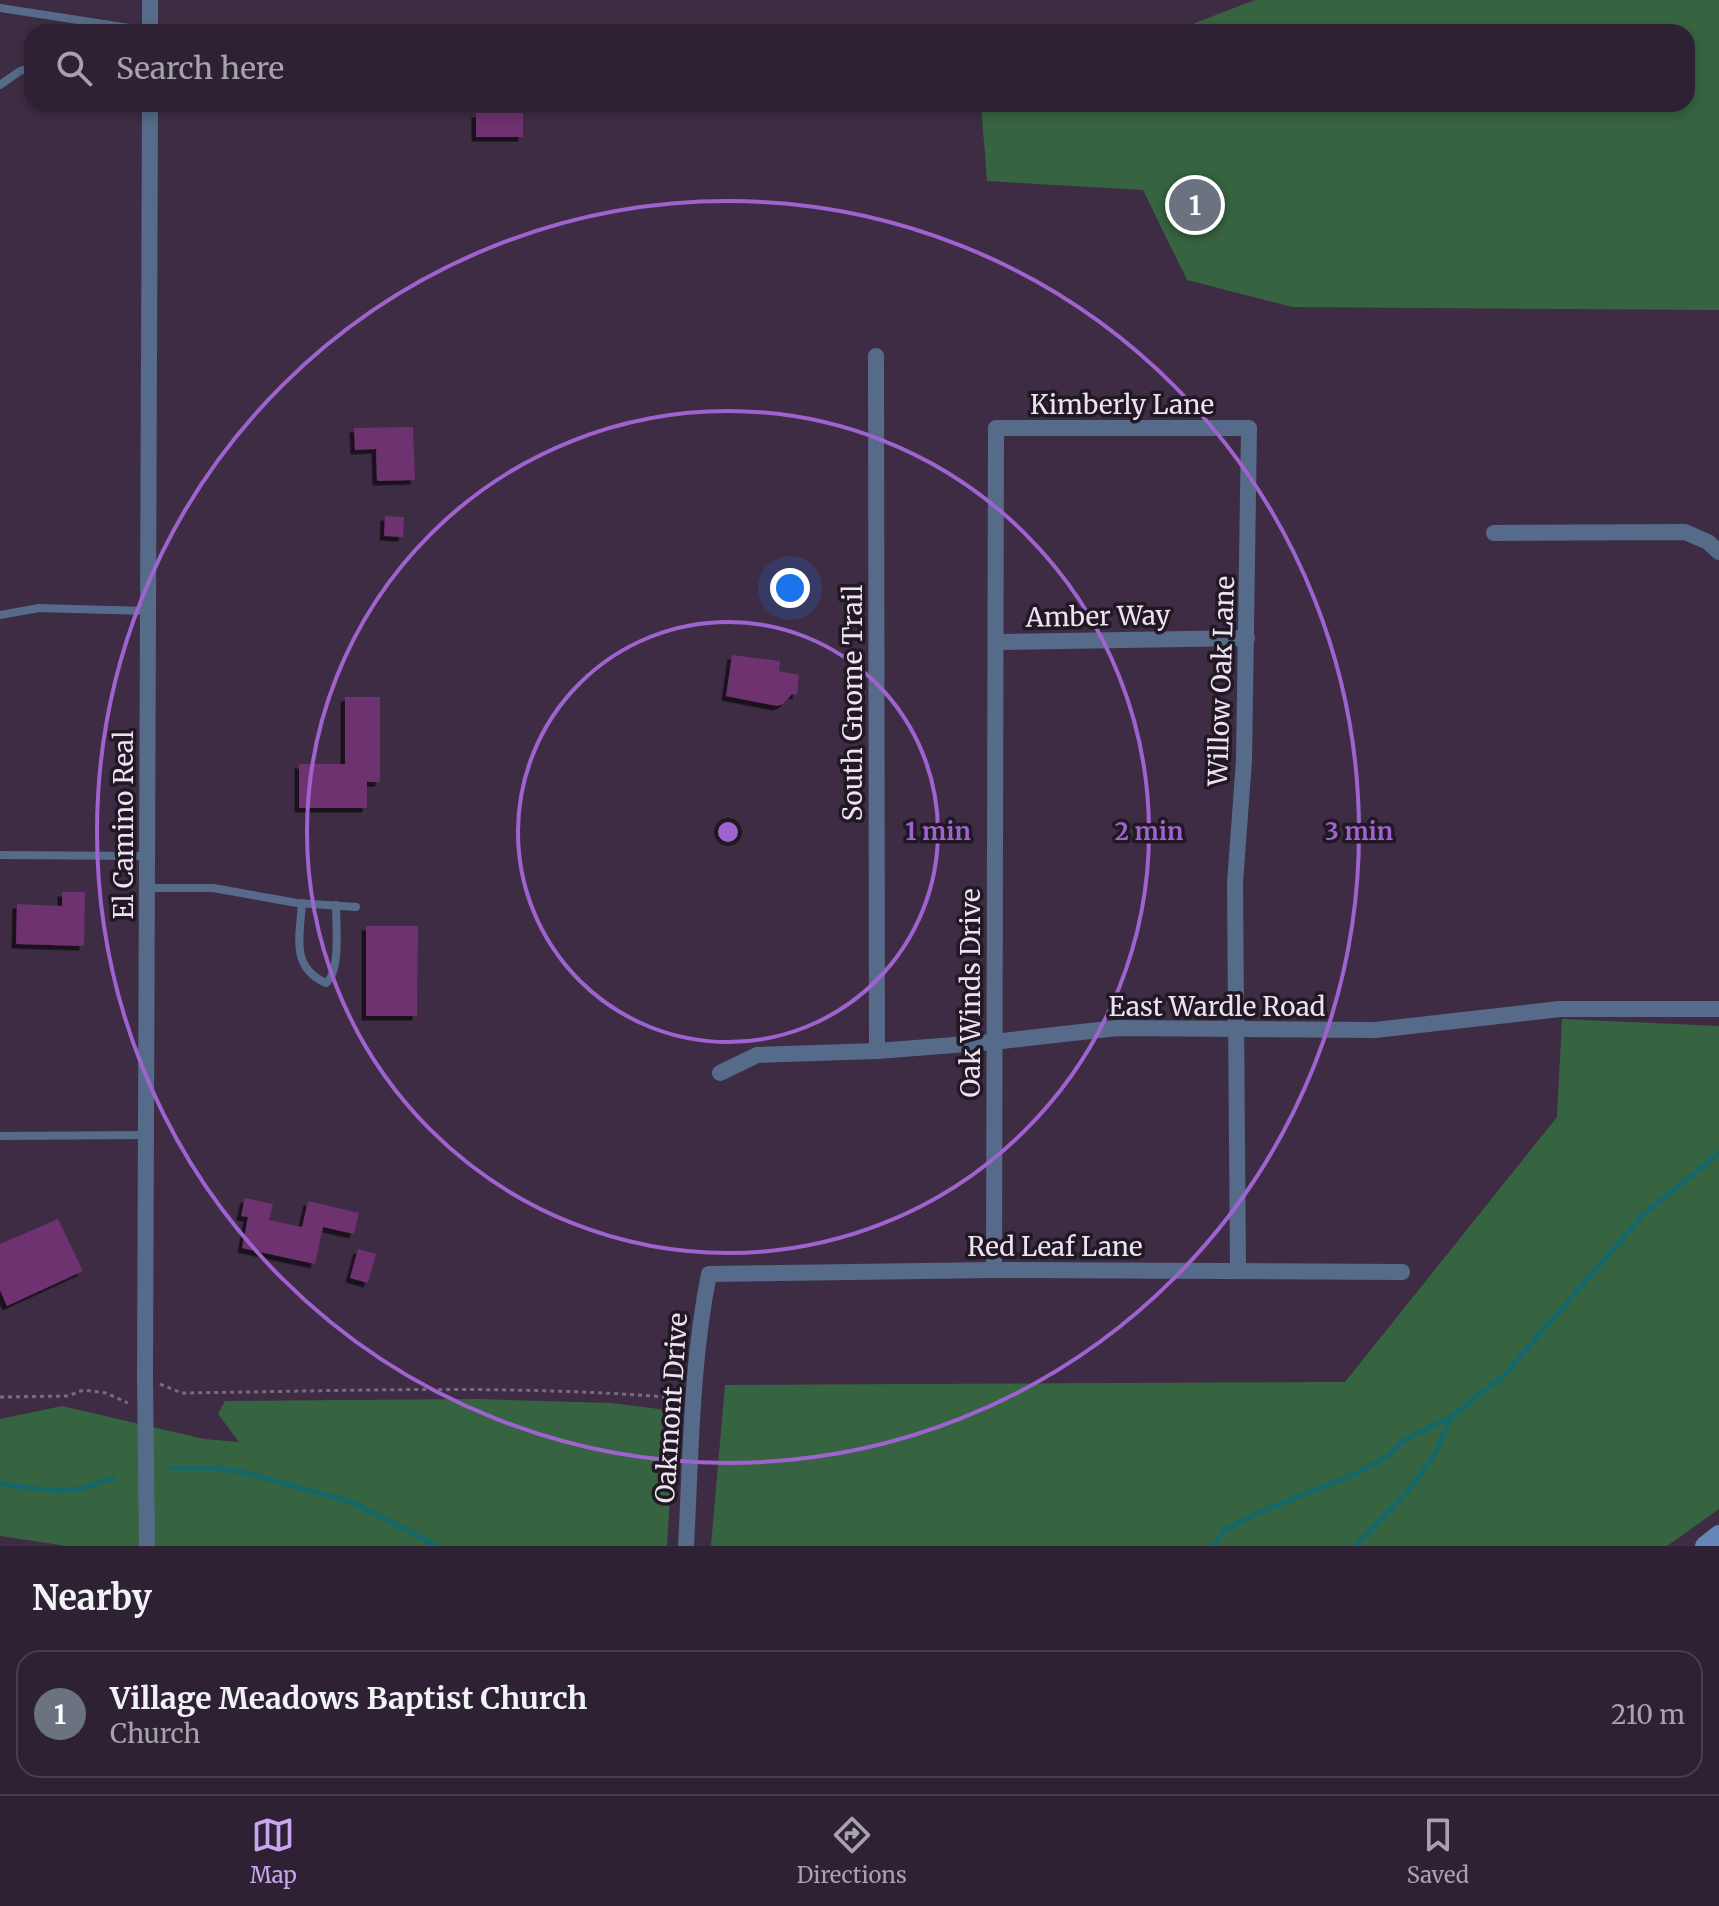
<!DOCTYPE html>
<html lang="en">
<head>
<meta charset="utf-8">
<style>
	body { margin:0; font-family:Merriweather,serif; background:#36293b; color:#f1f3f6 }
	.you { position:absolute; left:790px; top:588px; width:28px; height:28px; margin:-20px; border:6px solid #fff; border-radius:50%; background:#1a73e8; box-shadow:0 0 0 12px #1a73e833 }
	.badge { display:grid; place-items:center; width:52px; height:52px; border-radius:50%; background:#c7a6ef; color:#fff; font-size:26px; font-weight:700 }
	.pin { position:absolute; translate:-50% -50%; border:4px solid #fff; box-shadow:0 2px 8px #0006 }
	.list { margin:0; padding:0; list-style:none }
	h2 { display:flex; justify-content:space-between; align-items:center; height:104px; margin:0; padding:0 32px; font-size:34px }
	h2 small { font-size:26px; font-weight:400; color:#a7a3ac }
	.list li { display:grid; grid-template-columns:52px 1fr auto; gap:24px; align-items:center; box-sizing:border-box; height:128px; margin:0 16px 16px; padding:0 16px; border:2px solid #493e4e; border-radius:24px }
	.list b { display:block; font-size:30px; white-space:nowrap }
	.list p { margin:0; font-size:26px; white-space:nowrap; color:#a7a3ac }
	.list em { font-size:26px; font-style:normal; color:#a7a3ac }
	.icon { flex:none; width:44px; height:44px; fill:none; stroke:currentColor; stroke-width:2; stroke-linecap:round; stroke-linejoin:round }
	.map { position:relative; flex:none; width:1719px; height:1546px; overflow:hidden }
	.search { position:absolute; background:#2e2133; box-shadow:0 4px 12px #0003; left:24px; right:24px; top:24px; height:88px; display:flex; align-items:center; gap:20px; box-sizing:border-box; padding:0 28px; border-radius:24px; color:#a7a3ac; font-size:30px }
	.sheet { height:248px; background:#2e2133 }
	nav { display:flex; justify-content:space-around; align-items:center; box-sizing:border-box; height:112px; border-top:2px solid #493e4e; background:#2e2133; font-size:22px; color:#a7a3ac }
	nav a { display:grid; justify-items:center; gap:4px }
	nav .on { color:#c7a6ef }
	.map>svg:first-child { display:block }
</style>
</head>
<body>
<div class="map">
<svg width="1719" height="1546" viewBox="0 0 1719 1546">
	<defs>
		<filter id="shadow"><feDropShadow dx="-4.5" dy="4.5" stdDeviation="0" flood-color="#0009"/></filter>
	</defs>
	<rect width="100%" height="100%" fill="#3e2c44"/>
	<g fill="#376440">
		<polygon points="1255,0 1719,0 1719,310 1292,307 1187,280 1143,190 987,181 981,104 1687,104 1687,32 1185,32 1195,23"/>
		<polygon points="1562,1019 1719,1026 1719,1509 1667,1546 711,1546 725,1385 1345,1382 1557,1117"/>
		<polygon points="479,1399 611,1403 675,1411 667,1546 67,1546 0,1536 0,1419 62,1406 204,1439 239,1442 218,1414 225,1401"/>
	</g>
	<g fill="none" stroke-linecap="round" stroke-linejoin="round">
		<g stroke="#15686a" stroke-width="5">
			<polyline points="171,1468 215,1468 246,1473 351,1502 437,1546"/>
			<path d="M 0,1483 C 45,1491 71,1497 114,1477"/>
			<polyline points="1214,1546 1224,1530 1267,1509 1357,1473 1385,1458 1403,1441 1449,1418"/>
			<polyline points="1355,1546 1409,1490 1434,1456 1451,1417 1505,1374 1643,1215 1719,1153"/>
		</g>
	</g>
	<g fill="#6e3070" filter="url(#shadow)">
		<rect x="476" y="113" width="47" height="24"/>
		<polygon points="413,427 415,480 377,481 376,449 355,450 354,428"/>
		<polygon points="385,516 404,517 403,537 384,536"/>
		<polygon points="732,655 780,661 779,671 799,675 797,695 792,694 783,704 777,706 726,696"/>
		<polygon points="345,697 380,697 380,782 367,782 367,808 299,808 299,764 345,764"/>
		<polygon points="62,892 85,892 84,946 16,944 17,904 62,906"/>
		<polygon points="366,926 418,926 417,1016 366,1016"/>
		<polygon points="245,1198 273,1204 269,1220 302,1227 308,1201 359,1213 354,1234 323,1227 315,1264 242,1248 248,1217 241,1216"/>
		<polygon points="58,1219 83,1271 7,1306 0,1290 0,1244"/>
		<polygon points="358,1249 376,1254 368,1283 350,1278"/>
	</g>
	<g fill="none" stroke-linecap="round" stroke-linejoin="round">
		<g stroke="#7a6a7f" stroke-width="3" stroke-dasharray="4 4" stroke-linecap="butt">
			<path d="M 160,1384 L 182,1393 C 347,1391 513,1384 678,1398"/>
			<polyline points="0,1397 68,1396 83,1390 106,1393 128,1403"/>
		</g>
		<g stroke="#556b89" stroke-width="8">
			<polyline points="0,8 149,31"/>
			<polyline points="0,85 20,71 32,67"/>
			<polyline points="0,615 39,608 147,611"/>
			<polyline points="0,855 147,856"/>
			<polyline points="147,888 213,888 297,903 356,907"/>
			<path d="M 302,903 C 300,936 290,967 326,983 C 341,971 336,925 336,905"/>
			<polyline points="0,1136 146,1135"/>
		</g>
		<g stroke="#556b89" stroke-width="16">
			<polyline points="150,32 150,0"/>
			<polyline points="876,356 877,1051"/>
			<polyline points="1494,533 1685,532 1708,542 1719,552"/>
			<polyline points="997,642 1247,638"/>
			<polyline points="720,1073 757,1055 877,1051 993,1042 1117,1028 1375,1030 1560,1009 1719,1009"/>
			<polyline points="994,1270 996,428 1249,428 1244,760 1235,883 1238,1271"/>
			<polyline points="147,1546 145,1378 150,104"/>
			<path d="M 686,1546 C 691,1455 691,1363 709,1274 L 994,1270 L 1402,1272"/>
		</g>
		<polyline stroke="#6688b9" stroke-width="20" points="1705,1546 1719,1535"/>
	</g>
	<g fill="none" stroke="#9e63ce" stroke-width="4">
		<circle cx="728" cy="832" r="210"/>
		<circle cx="728" cy="832" r="421"/>
		<circle cx="728" cy="832" r="631"/>
	</g>
	<g text-anchor="middle" dominant-baseline="central" stroke-width="7" stroke-linejoin="round" paint-order="stroke">
		<g font-size="26" fill="#eee2f2" stroke="#201823">
			<text x="1122" y="404">Kimberly Lane</text>
			<text transform="translate(1098 616) rotate(-1)">Amber Way</text>
			<text transform="translate(1221 681) rotate(-88)">Willow Oak Lane</text>
			<text transform="translate(852 703) rotate(-90)">South Gnome Trail</text>
			<text transform="translate(123 825) rotate(-90)">El Camino Real</text>
			<text transform="translate(970 993) rotate(-90)">Oak Winds Drive</text>
			<text x="1217" y="1006">East Wardle Road</text>
			<text x="1055" y="1246">Red Leaf Lane</text>
			<text transform="translate(671 1408) rotate(-86)">Oakmont Drive</text>
		</g>
	</g>
	<circle cx="728" cy="832" r="12" fill="#9e63ce" stroke="#201823" stroke-width="4"/>
	<g font-size="24" text-anchor="middle" font-weight="bold" fill="#9e63ce" stroke="#201823" stroke-width="7" stroke-linejoin="round" paint-order="stroke">
		<text x="938" y="840">1 min</text>
		<text x="1149" y="840">2 min</text>
		<text x="1359" y="840">3 min</text>
	</g>
</svg>
<div class="you"></div>
<div class="pin badge" style="left:1195px;top:205px;background:#6b7280">1</div>
<div class="search"><svg class="icon" aria-label="search" viewBox="0 0 24 24"><circle cx="10" cy="10" r="6"/><path d="M15 15l6 6"/></svg>Search here</div>
</div>
<section class="sheet">
<h2>Nearby<small></small></h2>
<ul class="list">
<li><span class="badge" style="background:#6b7280">1</span><div><b>Village Meadows Baptist Church</b><p>Church</p></div><em>210 m</em></li>
</ul>
</section>
<nav>
<a class="on"><svg class="icon" aria-label="map" viewBox="0 0 24 24"><path d="M3 6l6-2 6 2 6-2v14l-6 2-6-2-6 2zM9 4v14M15 6v14"/></svg>Map</a>
<a><svg class="icon" aria-label="directions" viewBox="0 0 24 24"><path d="M12 3l9 9-9 9-9-9zM9 14v-3h6M13 9l2 2-2 2"/></svg>Directions</a>
<a><svg class="icon" aria-label="saved" viewBox="0 0 24 24"><path d="M7 4h10v16l-5-4-5 4z"/></svg>Saved</a>
</nav>
</body>
</html>
